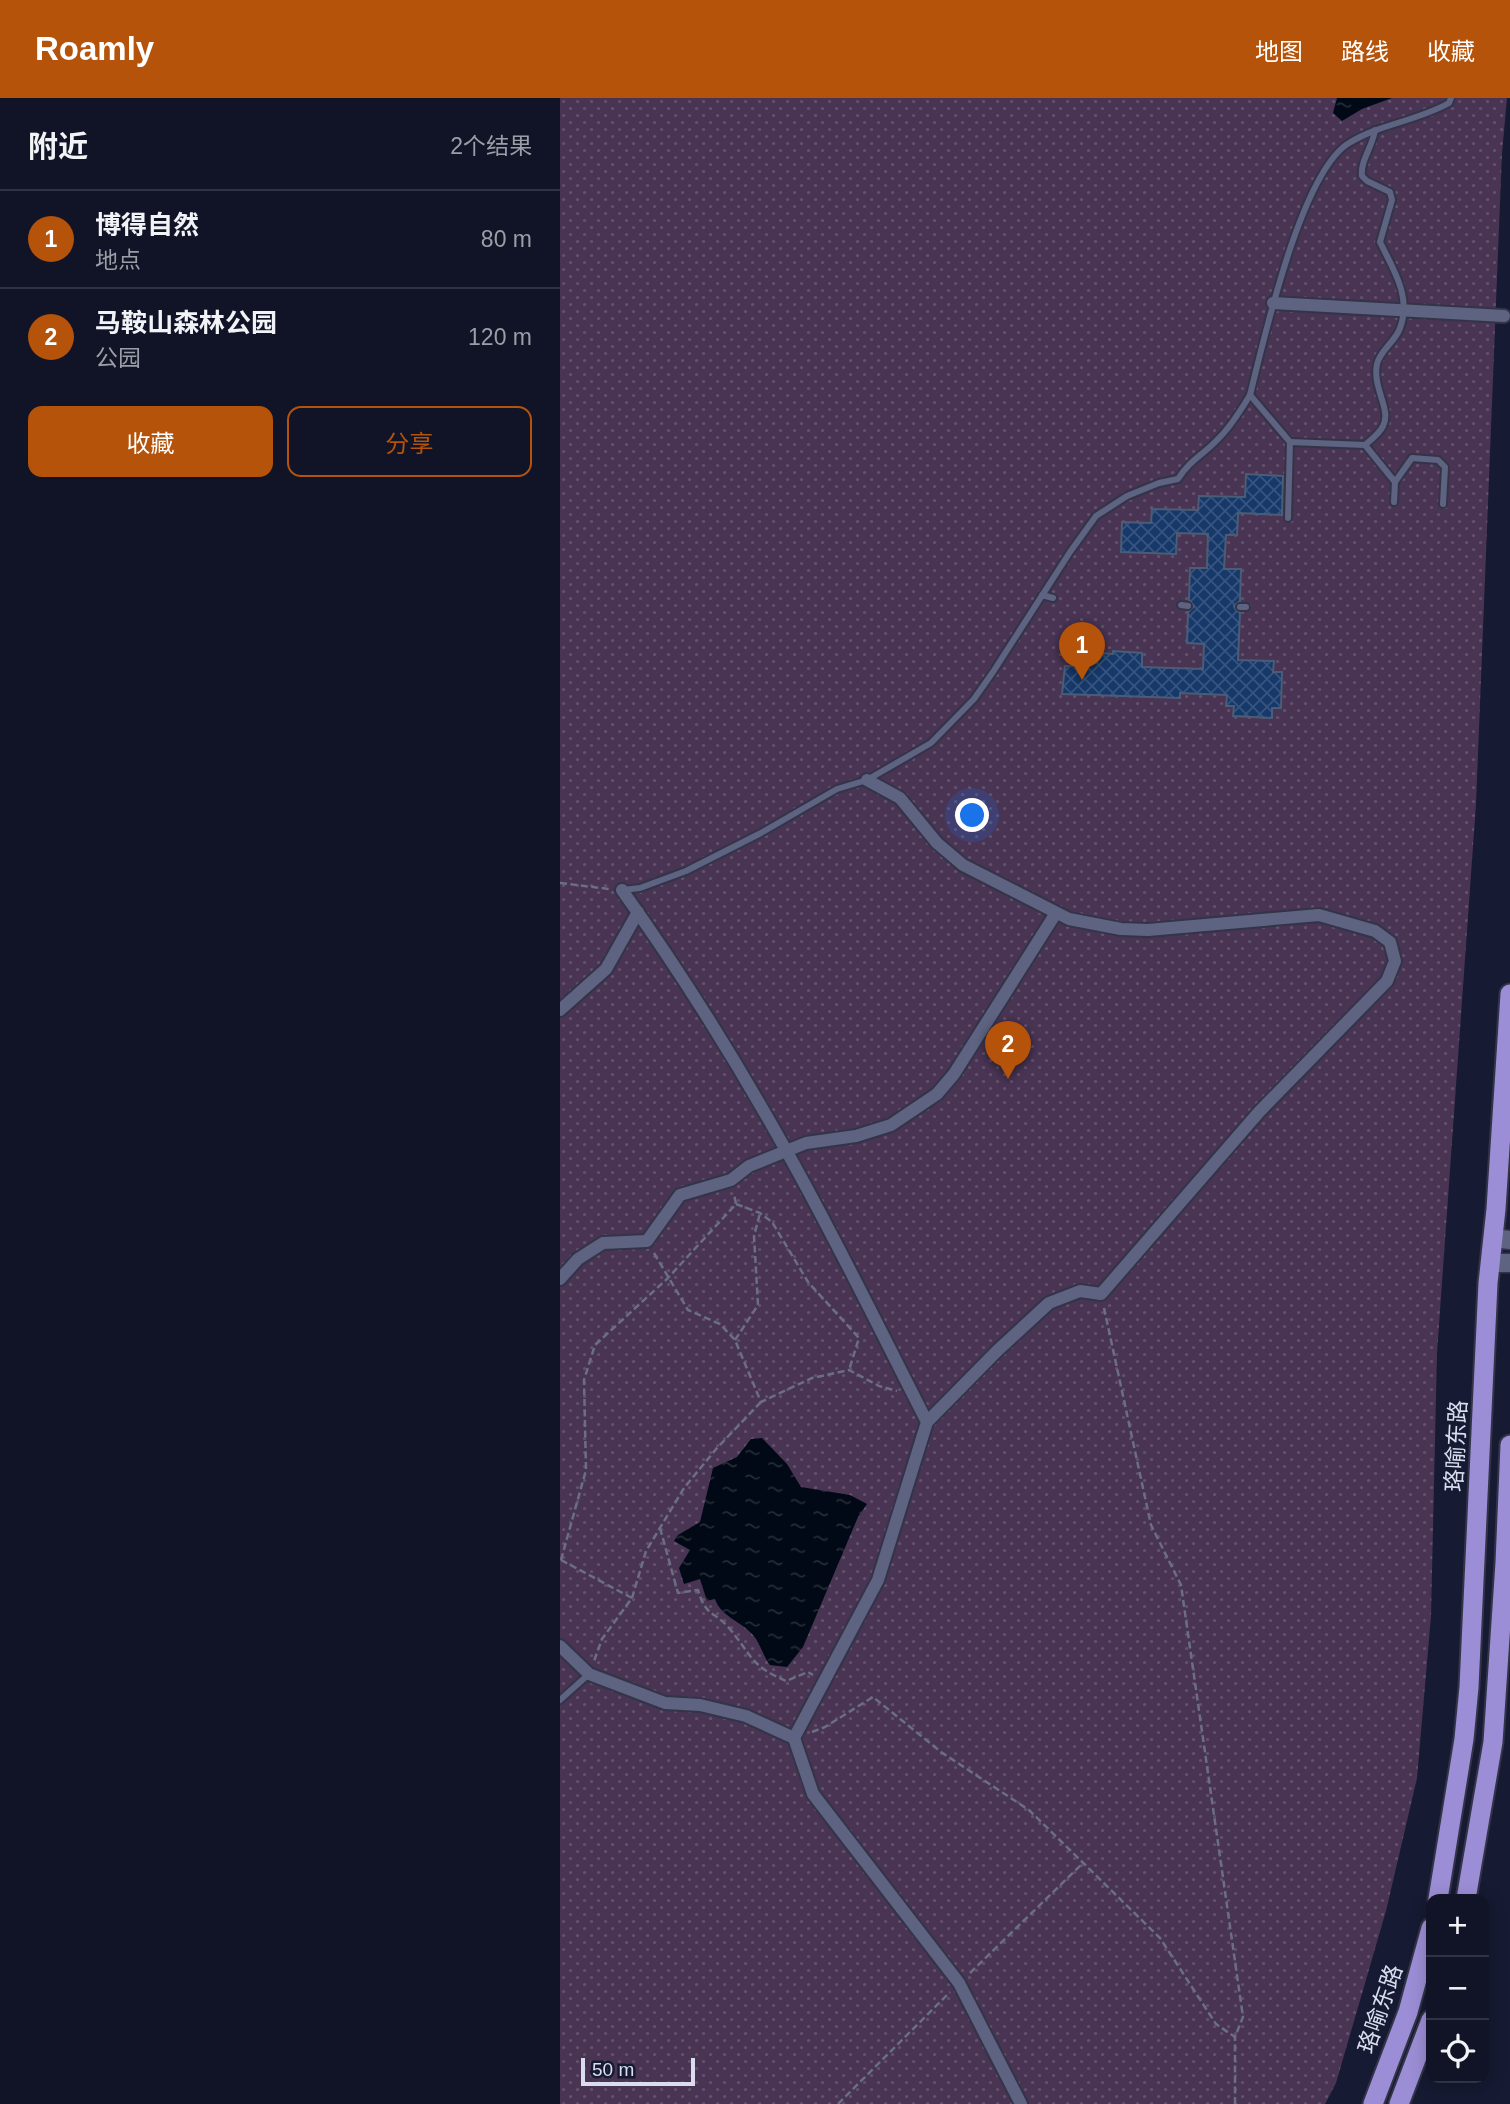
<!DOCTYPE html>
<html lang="zh">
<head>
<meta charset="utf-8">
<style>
	body { margin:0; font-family:Arial,"Noto Sans SC",sans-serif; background:#191d2e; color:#f1f3f6 }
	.controls { position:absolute; right:21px; bottom:21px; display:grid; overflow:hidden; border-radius:14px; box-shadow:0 4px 18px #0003 }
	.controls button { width:63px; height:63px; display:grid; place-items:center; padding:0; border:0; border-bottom:2px solid #303343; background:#101426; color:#f1f3f6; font:35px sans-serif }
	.scale { position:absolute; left:21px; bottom:18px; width:114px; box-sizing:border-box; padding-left:7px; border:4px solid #d9ddee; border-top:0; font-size:19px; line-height:24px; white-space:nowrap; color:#d9ddee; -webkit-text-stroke:5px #161a32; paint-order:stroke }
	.you { position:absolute; left:413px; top:718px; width:24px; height:24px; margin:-18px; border:5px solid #fff; border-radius:50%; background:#1a73e8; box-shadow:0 0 0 10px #1a73e833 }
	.badge { display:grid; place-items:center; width:46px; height:46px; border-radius:50%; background:#b45309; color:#fff; font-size:23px; font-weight:700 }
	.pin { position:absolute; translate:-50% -58px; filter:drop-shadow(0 2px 4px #0008) }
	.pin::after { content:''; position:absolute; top:37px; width:24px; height:21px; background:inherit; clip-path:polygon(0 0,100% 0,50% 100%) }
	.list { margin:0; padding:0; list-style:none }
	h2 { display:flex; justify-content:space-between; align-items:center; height:91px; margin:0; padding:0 28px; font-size:30px }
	h2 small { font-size:23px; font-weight:400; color:#9c9ea7 }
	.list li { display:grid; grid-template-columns:46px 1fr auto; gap:21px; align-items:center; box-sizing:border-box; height:98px; padding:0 28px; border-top:2px solid #303343 }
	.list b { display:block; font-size:26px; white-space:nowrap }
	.list p { margin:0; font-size:23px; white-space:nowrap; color:#9c9ea7 }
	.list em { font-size:23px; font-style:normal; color:#9c9ea7 }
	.actions { display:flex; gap:14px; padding:21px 28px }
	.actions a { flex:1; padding:16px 0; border:2px solid #b45309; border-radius:14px; text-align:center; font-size:24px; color:#b45309 }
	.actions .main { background:#b45309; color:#fff }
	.icon { flex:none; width:38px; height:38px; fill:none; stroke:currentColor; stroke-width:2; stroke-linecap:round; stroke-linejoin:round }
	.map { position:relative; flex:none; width:950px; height:2006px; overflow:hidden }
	header { display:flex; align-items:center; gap:42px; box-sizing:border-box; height:98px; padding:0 35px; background:#b45309; color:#fff }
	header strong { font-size:33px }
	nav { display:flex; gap:38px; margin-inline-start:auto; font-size:24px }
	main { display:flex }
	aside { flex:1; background:#101426 }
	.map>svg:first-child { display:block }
</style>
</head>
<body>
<header>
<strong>Roamly</strong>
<nav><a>地图</a><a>路线</a><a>收藏</a></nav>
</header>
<main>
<aside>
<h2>附近<small>2个结果</small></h2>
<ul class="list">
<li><span class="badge">1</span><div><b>博得自然</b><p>地点</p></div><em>80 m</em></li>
<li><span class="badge">2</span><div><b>马鞍山森林公园</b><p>公园</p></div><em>120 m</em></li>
</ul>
<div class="actions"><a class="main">收藏</a><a>分享</a></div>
</aside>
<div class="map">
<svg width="950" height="2006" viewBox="0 0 950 2006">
	<defs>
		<pattern id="park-dots" width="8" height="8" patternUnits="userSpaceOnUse" patternTransform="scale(1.75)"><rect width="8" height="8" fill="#493454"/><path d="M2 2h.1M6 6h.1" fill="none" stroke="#63516d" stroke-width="1.8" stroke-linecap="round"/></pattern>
		<pattern id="water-ripples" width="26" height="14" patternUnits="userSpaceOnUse" patternTransform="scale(1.75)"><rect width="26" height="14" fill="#000915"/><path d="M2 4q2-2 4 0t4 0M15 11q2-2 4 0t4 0" fill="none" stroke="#252c37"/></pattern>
		<pattern id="building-cross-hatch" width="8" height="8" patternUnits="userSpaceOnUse" patternTransform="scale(1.75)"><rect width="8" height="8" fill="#16396a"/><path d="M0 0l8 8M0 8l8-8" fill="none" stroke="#375580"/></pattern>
	</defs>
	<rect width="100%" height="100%" fill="#161a32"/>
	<polygon fill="url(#park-dots)" points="0,0 947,0 942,55 916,706 877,1255 871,1518 857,1680 826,1813 776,1985 765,2006 0,2006"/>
	<g fill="url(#water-ripples)">
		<polygon points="777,0 832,0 802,11 782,23 773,15"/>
		<path d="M 202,1340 L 227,1366 L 241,1389 L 290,1397 L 307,1406 L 298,1419 L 243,1549 L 227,1569 L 210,1567 C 203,1558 200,1545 193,1537 C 181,1523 161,1519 155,1501 L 147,1503 L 140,1481 L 124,1486 L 119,1470 L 130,1452 L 114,1443 L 118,1437 L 140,1424 L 153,1370 L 177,1359 L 191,1341 Z"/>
	</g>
	<polygon fill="url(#building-cross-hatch)" stroke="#4b5d76" stroke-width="2" points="686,376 723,378 722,417 678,415 677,437 666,437 664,471 681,471 680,503 674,508 676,512 680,515 678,562 714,563 713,574 722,574 721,610 712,610 712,620 673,618 674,608 666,608 667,597 620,595 620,600 502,596 505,568 511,568 513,553 553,556 553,553 582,555 582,569 643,571 644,546 627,545 628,514 634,508 629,502 630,470 647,470 648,436 617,435 616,456 561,454 562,424 591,425 592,411 638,412 639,398 685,399"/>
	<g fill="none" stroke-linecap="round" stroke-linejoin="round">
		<defs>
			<g id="service">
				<polyline points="690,297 730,344 728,420"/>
				<polyline points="730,344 805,347 835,384 834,404"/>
				<path d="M 805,347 C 811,342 820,335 823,328 C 832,312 812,290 817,266 C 820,252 836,243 840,230 C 852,199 833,171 820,144 L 832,102 L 830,94 L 807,83 L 802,78 C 800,63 813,48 815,32"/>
				<polyline points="835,384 852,360 878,362 885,369 883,406"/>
				<polyline points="482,497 493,500"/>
				<polyline points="621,507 628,508"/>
				<polyline points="680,509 686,509"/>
				<path d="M 63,792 L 80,790 L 126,773 L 201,735 L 277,691 L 307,682 L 371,645 L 414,601 L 433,574 L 510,454 L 536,418 L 567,398 L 599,385 L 618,381 C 630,362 643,357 657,342 C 670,330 681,312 690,297 C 704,241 741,74 789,45 C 820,26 857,23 889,5 L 891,0"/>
				<polyline points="0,1602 29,1576"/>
			</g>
			<g id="minor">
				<polyline points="713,205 944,218"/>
				<polyline points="307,682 340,700 377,745 403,767 509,821 561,831 588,832 759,817 815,833 830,844 835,863 827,883 699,1014 541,1196 520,1193 489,1205 437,1253 367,1324"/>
				<path d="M 62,792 C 122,876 177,964 227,1054 C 277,1143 321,1234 367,1324 L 318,1482 L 234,1640"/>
				<polyline points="0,912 46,871 78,814"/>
				<polyline points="0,1181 18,1161 43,1145 87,1143 120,1097 171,1082 189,1068 246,1045 296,1038 331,1027 377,996 394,976 496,815"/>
				<polyline points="0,1548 29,1576 105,1605 140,1607 186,1618 234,1640 253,1696 399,1885 461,2006"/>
			</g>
			<g id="secondary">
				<polyline points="933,1140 950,1142"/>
				<polyline points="930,1165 950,1165"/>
			</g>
			<g id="trunk">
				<polyline points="878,1801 904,1641 909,1589 928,1185 936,1111 950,896"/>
				<polyline points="906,1801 933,1644 945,1465 950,1347"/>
				<polyline points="813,2006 848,1914 871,1830"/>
				<polyline points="839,2006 871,1922"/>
			</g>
		</defs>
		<use href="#service" stroke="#333448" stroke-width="10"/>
		<use href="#minor" stroke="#333448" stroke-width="16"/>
		<use href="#secondary" stroke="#333448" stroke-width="21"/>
		<use href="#trunk" stroke="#333448" stroke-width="23"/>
		<g stroke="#6b6f84" stroke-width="2.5" stroke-dasharray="7 3.5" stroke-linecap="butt">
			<polyline points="0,785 49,791"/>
			<polyline points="176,1106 200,1115 212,1124 248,1184 299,1240 289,1272"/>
			<polyline points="94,1155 128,1212 160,1226 175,1242 201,1304 252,1280 289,1272 319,1288 337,1293"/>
			<polyline points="175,1242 198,1207 194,1138 200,1115"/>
			<path d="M 100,1430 L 118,1495 L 138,1492 C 146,1519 153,1512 169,1530 C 192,1557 189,1567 226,1583 L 248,1574 L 253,1577"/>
			<polyline points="1,1462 26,1372 24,1282 35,1247 108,1180 176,1106 174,1096"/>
			<polyline points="1,1462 72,1500 42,1541 34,1563"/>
			<polyline points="72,1500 86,1453 124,1390 157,1350 201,1304"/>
			<polyline points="252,1634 265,1629 313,1599 381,1654 469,1712 600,1840 656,1926 675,1939 683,1919 621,1487 591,1427 544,1210"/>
			<polyline points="410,1875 523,1765"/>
			<polyline points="278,2006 390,1894"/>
			<polyline points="675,2006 675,1939"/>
		</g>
		<use href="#service" stroke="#5d6380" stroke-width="6"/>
		<use href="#minor" stroke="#5d6380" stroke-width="12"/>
		<use href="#secondary" stroke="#5d6380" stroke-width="18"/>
		<use href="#trunk" stroke="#9c8ed6" stroke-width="19"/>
	</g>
	<g text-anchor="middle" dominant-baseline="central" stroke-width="5" stroke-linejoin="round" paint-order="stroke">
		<g font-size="23" fill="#d9ddee" stroke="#161a32">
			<text transform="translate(896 1348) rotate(-87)">珞喻东路</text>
			<text transform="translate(820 1911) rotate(-71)">珞喻东路</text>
		</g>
	</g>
</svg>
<div class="controls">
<button>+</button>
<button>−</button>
<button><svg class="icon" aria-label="locate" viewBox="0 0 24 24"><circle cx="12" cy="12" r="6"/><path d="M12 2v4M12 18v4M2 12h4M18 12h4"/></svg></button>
</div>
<div class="scale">50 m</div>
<div class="you"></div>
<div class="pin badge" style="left:522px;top:582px">1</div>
<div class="pin badge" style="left:448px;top:981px">2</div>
</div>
</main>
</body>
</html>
